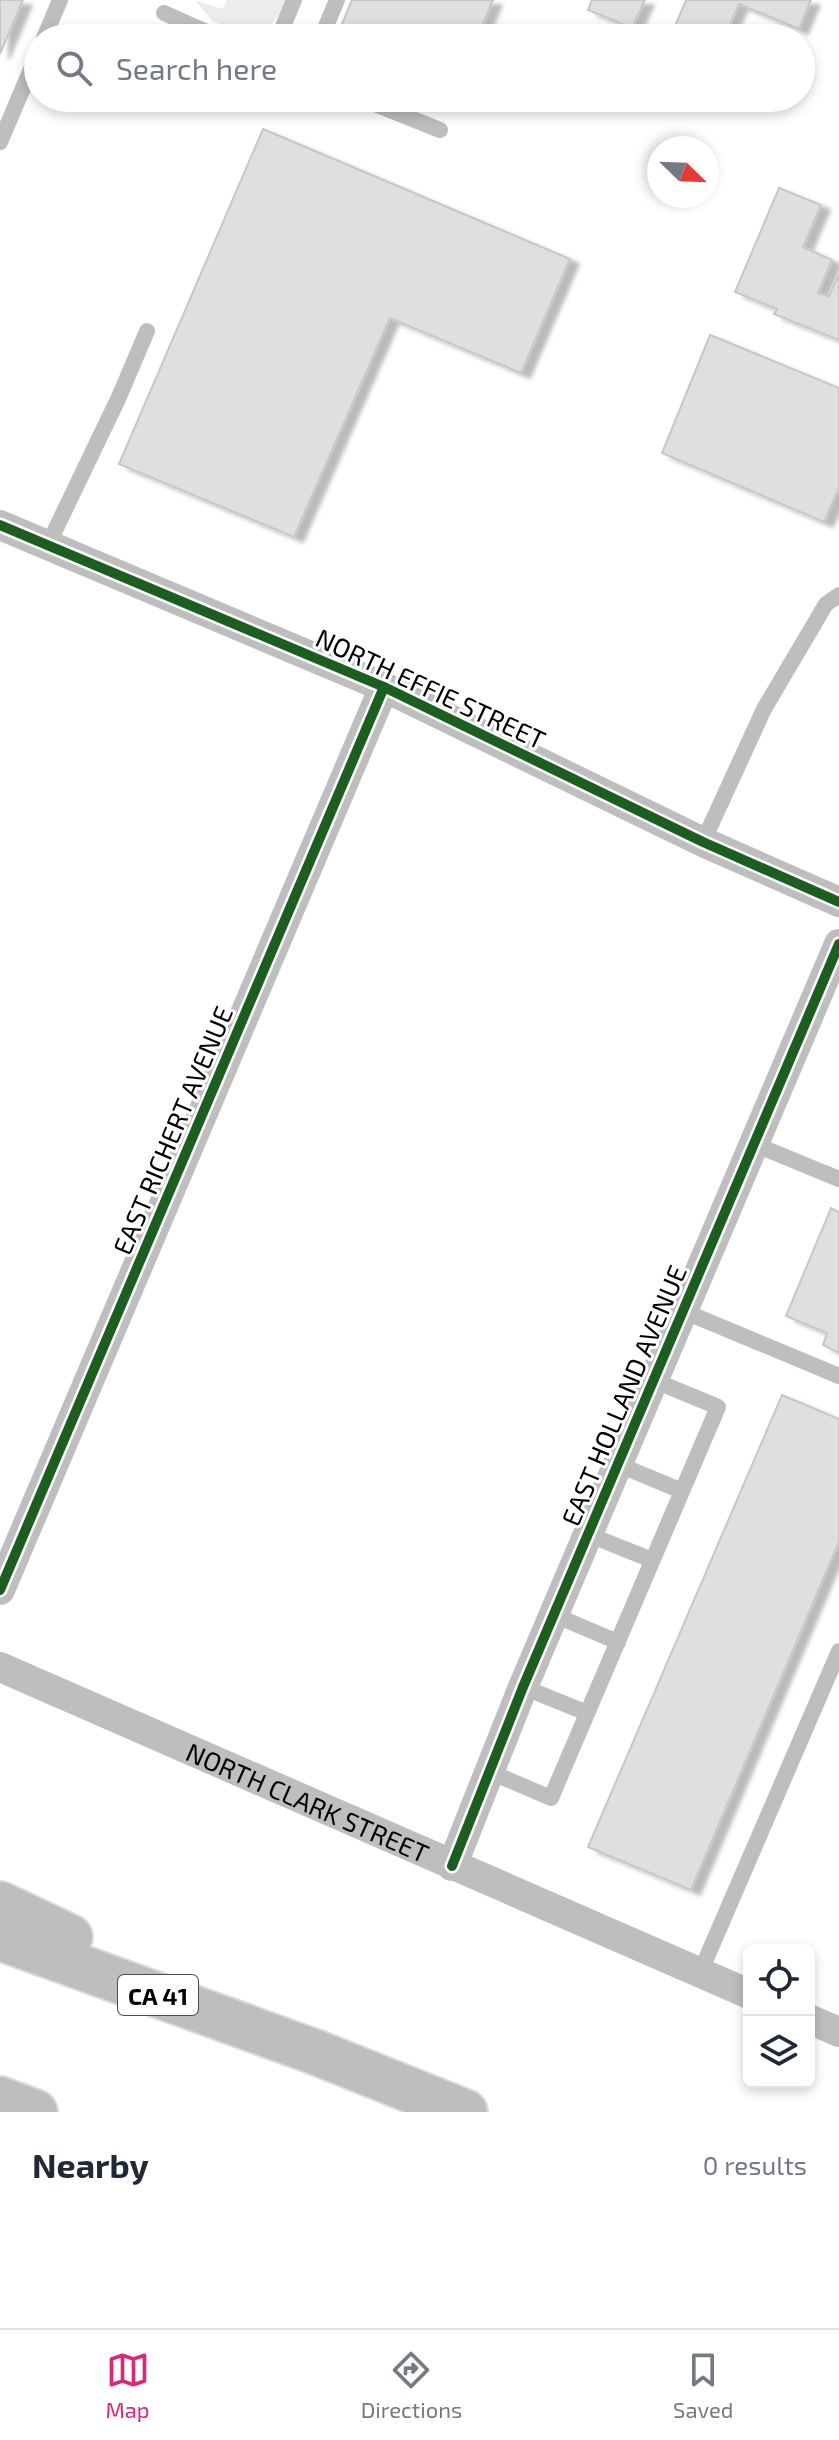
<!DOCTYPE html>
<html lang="en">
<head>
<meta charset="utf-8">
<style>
	body { margin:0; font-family:"Exo 2",sans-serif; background:#f6f6f7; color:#1f2937 }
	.controls { position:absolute; right:24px; bottom:24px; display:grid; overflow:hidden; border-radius:12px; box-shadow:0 4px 12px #0003 }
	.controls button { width:72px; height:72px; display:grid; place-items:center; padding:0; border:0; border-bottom:2px solid #e0e1e3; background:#fff; color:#1f2937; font:40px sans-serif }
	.compass { position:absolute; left:647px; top:136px; width:72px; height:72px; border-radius:50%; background:#fff; box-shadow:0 4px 12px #0003; rotate:113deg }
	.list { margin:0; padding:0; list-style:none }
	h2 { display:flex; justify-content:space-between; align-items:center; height:104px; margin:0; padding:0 32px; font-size:34px }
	h2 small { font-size:26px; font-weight:400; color:#747a83 }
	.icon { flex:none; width:44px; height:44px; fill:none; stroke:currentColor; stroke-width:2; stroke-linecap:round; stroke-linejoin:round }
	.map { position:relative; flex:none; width:839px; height:2112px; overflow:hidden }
	.search { position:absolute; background:#fff; box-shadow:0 4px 12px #0003; left:24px; right:24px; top:24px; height:88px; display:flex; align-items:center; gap:20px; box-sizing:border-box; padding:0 28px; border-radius:44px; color:#747a83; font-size:30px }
	.sheet { height:216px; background:#fff }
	nav { display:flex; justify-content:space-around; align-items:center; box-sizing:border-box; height:112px; border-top:2px solid #e0e1e3; background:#fff; font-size:22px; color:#747a83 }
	nav a { display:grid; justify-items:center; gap:4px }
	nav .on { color:#db2777 }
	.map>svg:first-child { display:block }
</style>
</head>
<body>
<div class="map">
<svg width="839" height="2112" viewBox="0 0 839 2112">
	<defs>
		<filter id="shadow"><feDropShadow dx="9" dy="5" stdDeviation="2" flood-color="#0004"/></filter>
	</defs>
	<rect width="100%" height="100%" fill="#fff"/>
	<polygon fill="#ececec" points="227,0 287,0 282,12 268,28 250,34 212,21 196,1 223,9"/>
	<g fill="#dfdfdf" stroke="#c7c7c7" stroke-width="2" filter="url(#shadow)">
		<polygon points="0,0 23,0 0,54"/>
		<polygon points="352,0 493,0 477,38 336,38"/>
		<polygon points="592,0 645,0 632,28 588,10"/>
		<polygon points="686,0 811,0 799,29 739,4 724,38 670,38"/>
		<polygon points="263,129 570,259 521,373 390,318 294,537 119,464"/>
		<polygon points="779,188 821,205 803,247 832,260 818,293 829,296 839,274 839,340 774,314 777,309 735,292"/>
		<polygon points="710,335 839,388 839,488 824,522 662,453"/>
		<polygon points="831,1208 839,1212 839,1353 823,1345 827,1333 786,1316"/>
		<polygon points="782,1395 839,1419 839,1542 691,1890 588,1847"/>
	</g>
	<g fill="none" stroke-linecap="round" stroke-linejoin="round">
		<defs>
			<g id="motorway">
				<polyline points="0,1904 70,1937"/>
				<polyline points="0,1938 315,2052 465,2112"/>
				<polyline points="0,2099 35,2112"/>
			</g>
		</defs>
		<use href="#motorway" stroke="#dbdbdb" stroke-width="48"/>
		<g stroke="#bebebe" stroke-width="16">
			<polyline points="164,13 220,38"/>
			<polyline points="44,38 60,0"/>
			<polyline points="273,38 282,29 294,0"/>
			<polyline points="321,38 337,0"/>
			<polyline points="360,98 440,130"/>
			<polyline points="0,142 38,53"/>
			<polyline points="48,545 119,397 147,331"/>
			<polyline points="703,842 764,709 826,604 839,595"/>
			<polyline points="754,1144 839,1179"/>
			<polyline points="683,1311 839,1376"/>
			<polyline points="617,1464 682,1491"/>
			<polyline points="587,1534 652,1560"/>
			<polyline points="554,1615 618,1642"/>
			<polyline points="523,1687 587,1713"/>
			<polyline points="490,1772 551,1798 718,1407 653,1380"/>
			<polyline points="700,1973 839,1651"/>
		</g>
		<g stroke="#bebebe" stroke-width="30">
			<polyline points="0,525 384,687 703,842 839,902"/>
			<polyline points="0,1590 384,687"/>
			<path id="s1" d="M 0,1667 L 749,1994"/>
			<polyline points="452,1866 523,1687 839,944"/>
			<polyline points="809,2019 839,2032"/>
		</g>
		<use href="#motorway" stroke="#bebebe" stroke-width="44"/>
		<defs>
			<g id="cycleway">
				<polyline points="0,525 384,687 703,842 839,902"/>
				<polyline points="0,1590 384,687"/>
				<polyline points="452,1866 523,1687 839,944"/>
			</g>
		</defs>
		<use href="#cycleway" stroke="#fff" stroke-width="15"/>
		<use href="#cycleway" stroke="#1b5e20" stroke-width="10"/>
	</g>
	<g text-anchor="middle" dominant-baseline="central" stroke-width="6" stroke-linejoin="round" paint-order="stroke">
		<rect fill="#fff" stroke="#4c4c4c" stroke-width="2" x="118" y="1975" width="80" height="40" rx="6"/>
		<g font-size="24" font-weight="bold" fill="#000">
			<text x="158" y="1995">CA 41</text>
		</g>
		<g font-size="26" fill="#000" stroke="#fff">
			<text transform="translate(431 688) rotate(25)">NORTH EFFIE STREET</text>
			<text transform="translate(172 1130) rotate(-67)">EAST RICHERT AVENUE</text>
			<text transform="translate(623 1395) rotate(-67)">EAST HOLLAND AVENUE</text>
			<text stroke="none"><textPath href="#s1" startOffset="336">NORTH CLARK STREET</textPath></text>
		</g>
	</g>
</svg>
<div class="controls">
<button><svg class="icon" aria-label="locate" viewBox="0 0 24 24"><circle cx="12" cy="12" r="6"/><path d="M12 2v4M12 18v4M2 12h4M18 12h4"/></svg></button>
<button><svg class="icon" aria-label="layers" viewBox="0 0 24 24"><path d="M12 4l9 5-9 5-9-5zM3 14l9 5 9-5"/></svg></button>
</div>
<svg class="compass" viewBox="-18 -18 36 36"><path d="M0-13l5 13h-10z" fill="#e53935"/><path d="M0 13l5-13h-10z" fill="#747a83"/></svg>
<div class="search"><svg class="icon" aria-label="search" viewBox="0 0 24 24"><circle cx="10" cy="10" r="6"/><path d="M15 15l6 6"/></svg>Search here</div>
</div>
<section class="sheet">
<h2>Nearby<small>0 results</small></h2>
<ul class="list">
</ul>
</section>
<nav>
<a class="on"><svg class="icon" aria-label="map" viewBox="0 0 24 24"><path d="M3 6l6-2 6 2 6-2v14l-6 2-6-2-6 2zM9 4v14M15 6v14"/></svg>Map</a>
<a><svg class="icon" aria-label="directions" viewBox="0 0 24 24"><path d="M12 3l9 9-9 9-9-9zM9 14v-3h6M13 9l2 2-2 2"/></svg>Directions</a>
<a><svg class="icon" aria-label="saved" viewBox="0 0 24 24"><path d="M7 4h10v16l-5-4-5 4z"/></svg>Saved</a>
</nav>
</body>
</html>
